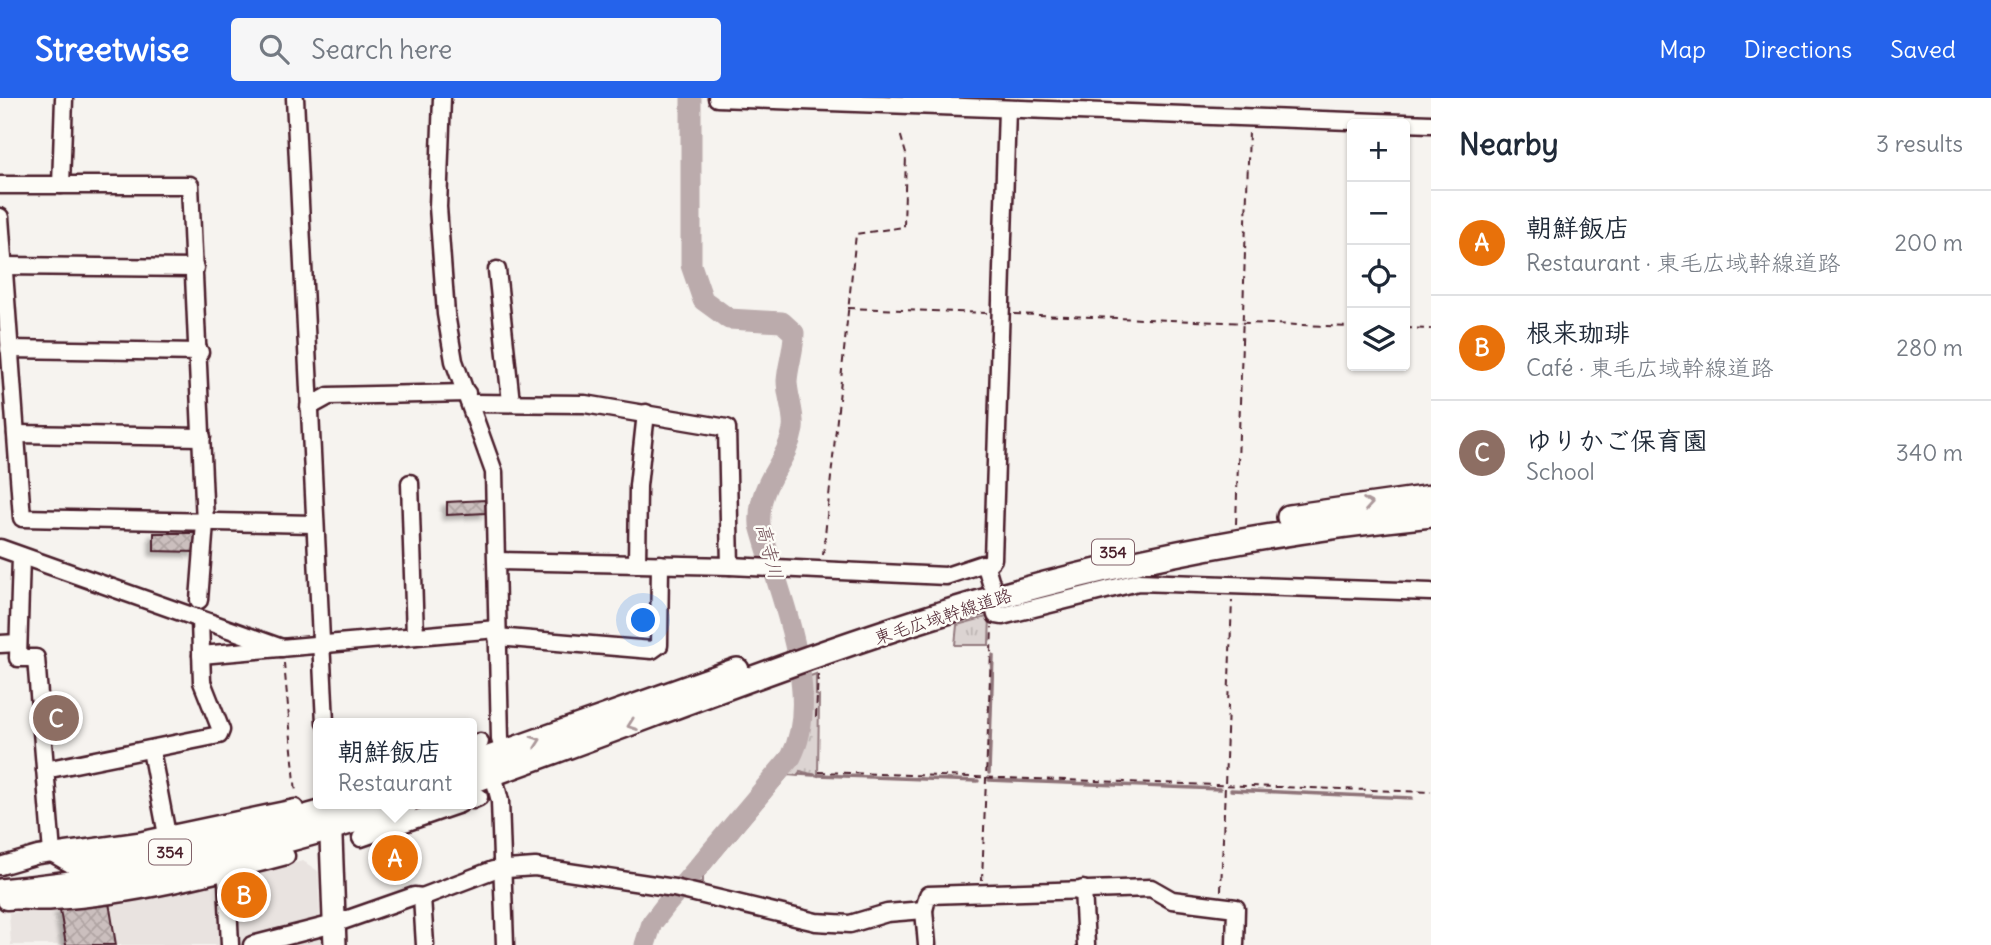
<!DOCTYPE html>
<html lang="en">
<head>
<meta charset="utf-8">
<style>
	body { margin:0; font-family:Delius,"Klee One",sans-serif; background:#f6f6f7; color:#1f2937 }
	.controls { position:absolute; right:21px; top:21px; display:grid; overflow:hidden; border-radius:7px; box-shadow:0 2px 5px #0004 }
	.controls button { width:63px; height:63px; display:grid; place-items:center; padding:0; border:0; border-bottom:2px solid #e0e1e3; background:#fff; color:#1f2937; font:35px sans-serif }
	.you { position:absolute; left:644px; top:523px; width:24px; height:24px; margin:-18px; border:5px solid #fff; border-radius:50%; background:#1a73e8; box-shadow:0 0 0 10px #1a73e833 }
	.badge { display:grid; place-items:center; width:46px; height:46px; border-radius:50%; background:#2563eb; color:#fff; font-size:23px; font-weight:700 }
	.pin { position:absolute; translate:-50% -50%; border:4px solid #fff; box-shadow:0 2px 7px #0006 }
	.popup { position:absolute; left:313px; top:620px; width:164px; height:91px; box-sizing:border-box; display:grid; place-content:center; border-radius:7px; background:#fff; filter:drop-shadow(0 2px 5px #0005); font-size:23px; white-space:nowrap; color:#747a83 }
	.popup b { font-size:26px; color:#1f2937 }
	.popup::after { content:''; position:absolute; left:50%; top:100%; margin-left:-14px; border:14px solid transparent; border-top-color:#fff }
	.list { margin:0; padding:0; list-style:none }
	h2 { display:flex; justify-content:space-between; align-items:center; height:91px; margin:0; padding:0 28px; font-size:30px }
	h2 small { font-size:23px; font-weight:400; color:#747a83 }
	.list li { display:grid; grid-template-columns:46px 1fr auto; gap:21px; align-items:center; box-sizing:border-box; height:105px; padding:0 28px; border-top:2px solid #e0e1e3 }
	.list b { display:block; font-size:26px; white-space:nowrap }
	.list p { margin:0; font-size:23px; white-space:nowrap; color:#747a83 }
	.list em { font-size:23px; font-style:normal; color:#747a83 }
	.icon { flex:none; width:38px; height:38px; fill:none; stroke:currentColor; stroke-width:2; stroke-linecap:round; stroke-linejoin:round }
	.map { position:relative; flex:none; width:1431px; height:847px; overflow:hidden }
	header { display:flex; align-items:center; gap:42px; box-sizing:border-box; height:98px; padding:0 35px; background:#2563eb; color:#fff }
	header strong { font-size:33px }
	nav { display:flex; gap:38px; margin-inline-start:auto; font-size:24px }
	.search { width:490px; height:63px; background:#f6f6f7; display:flex; align-items:center; gap:18px; box-sizing:border-box; padding:0 24px; border-radius:7px; color:#747a83; font-size:26px }
	main { display:flex }
	aside { flex:1; background:#fff }
	.map>svg:first-child { display:block }
</style>
</head>
<body>
<header>
<strong>Streetwise</strong>
<div class="search"><svg class="icon" aria-label="search" viewBox="0 0 24 24"><circle cx="10" cy="10" r="6"/><path d="M15 15l6 6"/></svg>Search here</div>
<nav><a>Map</a><a>Directions</a><a>Saved</a></nav>
</header>
<main>
<div class="map">
<svg width="1431" height="847" viewBox="0 0 1431 847">
	<defs>
		<pattern id="grass-tufts" width="24" height="20" patternUnits="userSpaceOnUse" patternTransform="scale(1.75)"><rect width="24" height="20" fill="#dcd4d2"/><path d="M3 7l-1-3M5 7V3M7 7l1-3M15 17l-1-3M17 17v-4M19 17l1-3" fill="none" stroke="#beb6b4"/></pattern>
		<pattern id="building-cross-hatch" width="8" height="8" patternUnits="userSpaceOnUse" patternTransform="scale(1.75)"><rect width="8" height="8" fill="#cbbfbe"/><path d="M0 0l8 8M0 8l8-8" fill="none" stroke="#b0a4a3"/></pattern>
		<filter id="shadow"><feDropShadow dx="-4.5" dy="4.5" stdDeviation="2" flood-color="#0004"/></filter>
	</defs>
	<rect width="100%" height="100%" fill="#f6f3ef"/>
	<filter id="ink" filterUnits="userSpaceOnUse"><feTurbulence type="fractalNoise" baseFrequency=".0143" numOctaves="2"/><feDisplacementMap in="SourceGraphic" scale="14" xChannelSelector="R" yChannelSelector="G"/><feConvolveMatrix kernelMatrix="1 2 1 2 8 2 1 2 1" color-interpolation-filters="sRGB"/></filter>
	<g filter="url(#ink)">
		<polygon fill="#e9e3e0" points="303,763 318,773 321,847 11,847 9,815 120,801 209,785"/>
		<g fill="url(#grass-tufts)" stroke="#937a7e" stroke-width="2">
			<polygon points="990,518 989,547 955,547 957,527"/>
			<polygon points="816,576 816,597 819,598 818,678 800,673 798,678 788,677 703,778 703,785 700,784 697,789 691,787 798,657 807,620 808,595 805,580"/>
		</g>
		<g fill="none" stroke-linecap="round" stroke-linejoin="round">
			<g stroke="#8e7378" stroke-width="3.5">
				<polyline points="989,675 993,557"/>
				<polyline points="799,676 814,677"/>
				<polyline points="818,677 978,683"/>
				<polyline points="989,682 1220,691"/>
				<polyline points="1231,692 1412,700"/>
			</g>
			<path stroke="#bbabac" stroke-width="21" d="M 645,847 L 652,825 L 666,807 L 791,659 C 824,597 777,491 760,427 C 757,383 787,367 793,331 C 795,316 787,298 787,283 C 788,267 794,252 794,235 L 782,224 L 729,221 L 703,202 L 691,167 L 691,0"/>
		</g>
		<g fill="url(#building-cross-hatch)" stroke="#4a1f2b" stroke-width="2" filter="url(#shadow)">
			<polygon points="485,402 486,415 447,417 447,404"/>
			<polygon points="154,435 196,435 196,454 154,453"/>
			<polygon points="109,804 116,847 66,847 60,812"/>
		</g>
		<g fill="none" stroke-linecap="round" stroke-linejoin="round">
			<defs>
				<g id="minor">
					<polyline points="295,0 325,625"/>
					<polyline points="442,0 438,109 446,216 454,263 494,374 500,641 504,654"/>
					<polyline points="717,0 1431,26"/>
					<polyline points="0,87 190,87 205,425 199,502"/>
					<polyline points="61,87 64,0"/>
					<polyline points="0,119 22,420 313,426"/>
					<polyline points="2,168 195,170"/>
					<polyline points="497,172 511,304"/>
					<polyline points="9,251 200,254"/>
					<polyline points="471,305 585,306 727,330 730,468"/>
					<polyline points="309,309 329,298 467,295"/>
					<polyline points="16,336 202,339"/>
					<polyline points="410,385 415,538"/>
					<polyline points="0,450 282,550"/>
					<polyline points="21,458 18,560 36,560 52,755 76,769"/>
					<polyline points="497,463 730,468 946,478 982,466 986,468 991,485"/>
					<polyline points="637,466 638,388 646,315"/>
					<polyline points="986,468 993,461 1007,11"/>
					<polyline points="992,501 996,517 1002,518 1138,484 1431,494"/>
					<polyline points="497,539 652,552 659,547 660,466"/>
					<polyline points="0,546 18,545"/>
					<polyline points="201,557 497,531"/>
					<polyline points="472,647 480,644"/>
					<polyline points="151,652 167,737"/>
					<polyline points="45,672 219,637 221,632 202,584 200,522"/>
					<polyline points="493,676 500,703 505,847"/>
					<polyline points="472,702 479,699"/>
					<polyline points="361,740 460,706"/>
					<polyline points="0,768 38,757 138,743 295,710"/>
					<polyline points="227,783 230,847"/>
					<polyline points="1083,791 1086,847"/>
					<path d="M 6,803 C 22,801 38,805 54,803 C 133,798 211,778 286,758"/>
					<polyline points="252,847 334,826 414,798 422,799"/>
					<polyline points="425,847 422,799 493,772 535,769 674,790 816,824 850,826 887,815 924,812"/>
					<polyline points="927,847 924,812 928,797 1151,790 1172,802 1236,810 1235,847"/>
				</g>
				<polyline id="major" points="330,713 335,847"/>
				<g id="highway">
					<polyline points="1289,419 1431,399"/>
					<polyline points="472,666 737,572"/>
					<path d="M 472,683 C 638,625 802,557 970,507 C 1121,462 1275,433 1431,417"/>
					<polyline points="80,768 227,741 352,706"/>
					<path d="M 0,793 C 138,780 274,751 406,706"/>
				</g>
			</defs>
			<use href="#minor" stroke="#4a1f2b" stroke-width="21"/>
			<use href="#major" stroke="#4a1f2b" stroke-width="26"/>
			<use href="#highway" stroke="#4a1f2b" stroke-width="28"/>
			<g stroke="#4a1f2b" stroke-width="2" stroke-dasharray="7 5" stroke-linecap="butt">
				<polyline points="848,210 987,215"/>
				<polyline points="1014,216 1352,229"/>
				<polyline points="1405,230 1431,231"/>
				<polyline points="1236,426 1249,33"/>
				<polyline points="823,457 856,136 904,129 906,56 900,35"/>
				<polyline points="284,565 296,695"/>
				<polyline points="816,619 818,575"/>
				<polyline points="819,674 1431,694"/>
				<polyline points="982,782 992,529"/>
				<polyline points="1221,793 1232,502"/>
			</g>
			<use href="#minor" stroke="#fdfcf7" stroke-width="16"/>
			<use href="#major" stroke="#fdfcf7" stroke-width="21"/>
			<use href="#highway" stroke="#fdfcf7" stroke-width="23"/>
		</g>
		<defs><path id="oneway-chevron" d="M-2-3.5L2.5 0L-2 3.5" fill="none" stroke-width="1.6" stroke-linecap="round" stroke-linejoin="round" transform="scale(1.75)"/></defs>
		<g stroke="#ac999b">
			<use href="#oneway-chevron" transform="translate(1368 406) rotate(-9)"/>
			<use href="#oneway-chevron" transform="translate(632 627) rotate(160)"/>
			<use href="#oneway-chevron" transform="translate(536 643) rotate(-19)"/>
		</g>
	</g>
	<g text-anchor="middle" dominant-baseline="central" stroke-width="5" stroke-linejoin="round" paint-order="stroke">
		<g fill="#fdfcf7" stroke="#806168" stroke-width="2">
			<rect x="1092" y="441.5" width="42" height="25" rx="5"/>
			<rect x="149" y="741.5" width="42" height="25" rx="5"/>
		</g>
		<g font-size="16" font-weight="bold" fill="#4a1f2b">
			<text x="1113" y="454">354</text>
			<text x="170" y="754">354</text>
		</g>
		<g font-size="18" fill="#4a1f2b" stroke="#fdfcf7">
			<text transform="translate(943 518) rotate(-18)">東毛広域幹線道路</text>
		</g>
		<g font-size="19" font-style="italic" fill="#725058" stroke="#fdfcf7">
			<text transform="translate(770 453) rotate(76)">高寺川</text>
		</g>
	</g>
</svg>
<div class="controls">
<button>+</button>
<button>−</button>
<button><svg class="icon" aria-label="locate" viewBox="0 0 24 24"><circle cx="12" cy="12" r="6"/><path d="M12 2v4M12 18v4M2 12h4M18 12h4"/></svg></button>
<button><svg class="icon" aria-label="layers" viewBox="0 0 24 24"><path d="M12 4l9 5-9 5-9-5zM3 14l9 5 9-5"/></svg></button>
</div>
<div class="you"></div>
<div class="pin badge" style="left:395px;top:760px;background:#e8710a">A</div>
<div class="popup"><b>朝鮮飯店</b>Restaurant</div>
<div class="pin badge" style="left:244px;top:797px;background:#e8710a">B</div>
<div class="pin badge" style="left:56px;top:620px;background:#8d6e63">C</div>
</div>
<aside>
<h2>Nearby<small>3 results</small></h2>
<ul class="list">
<li><span class="badge" style="background:#e8710a">A</span><div><b>朝鮮飯店</b><p>Restaurant · 東毛広域幹線道路</p></div><em>200 m</em></li>
<li><span class="badge" style="background:#e8710a">B</span><div><b>根来珈琲</b><p>Café · 東毛広域幹線道路</p></div><em>280 m</em></li>
<li><span class="badge" style="background:#8d6e63">C</span><div><b>ゆりかご保育園</b><p>School</p></div><em>340 m</em></li>
</ul>
</aside>
</main>
</body>
</html>
